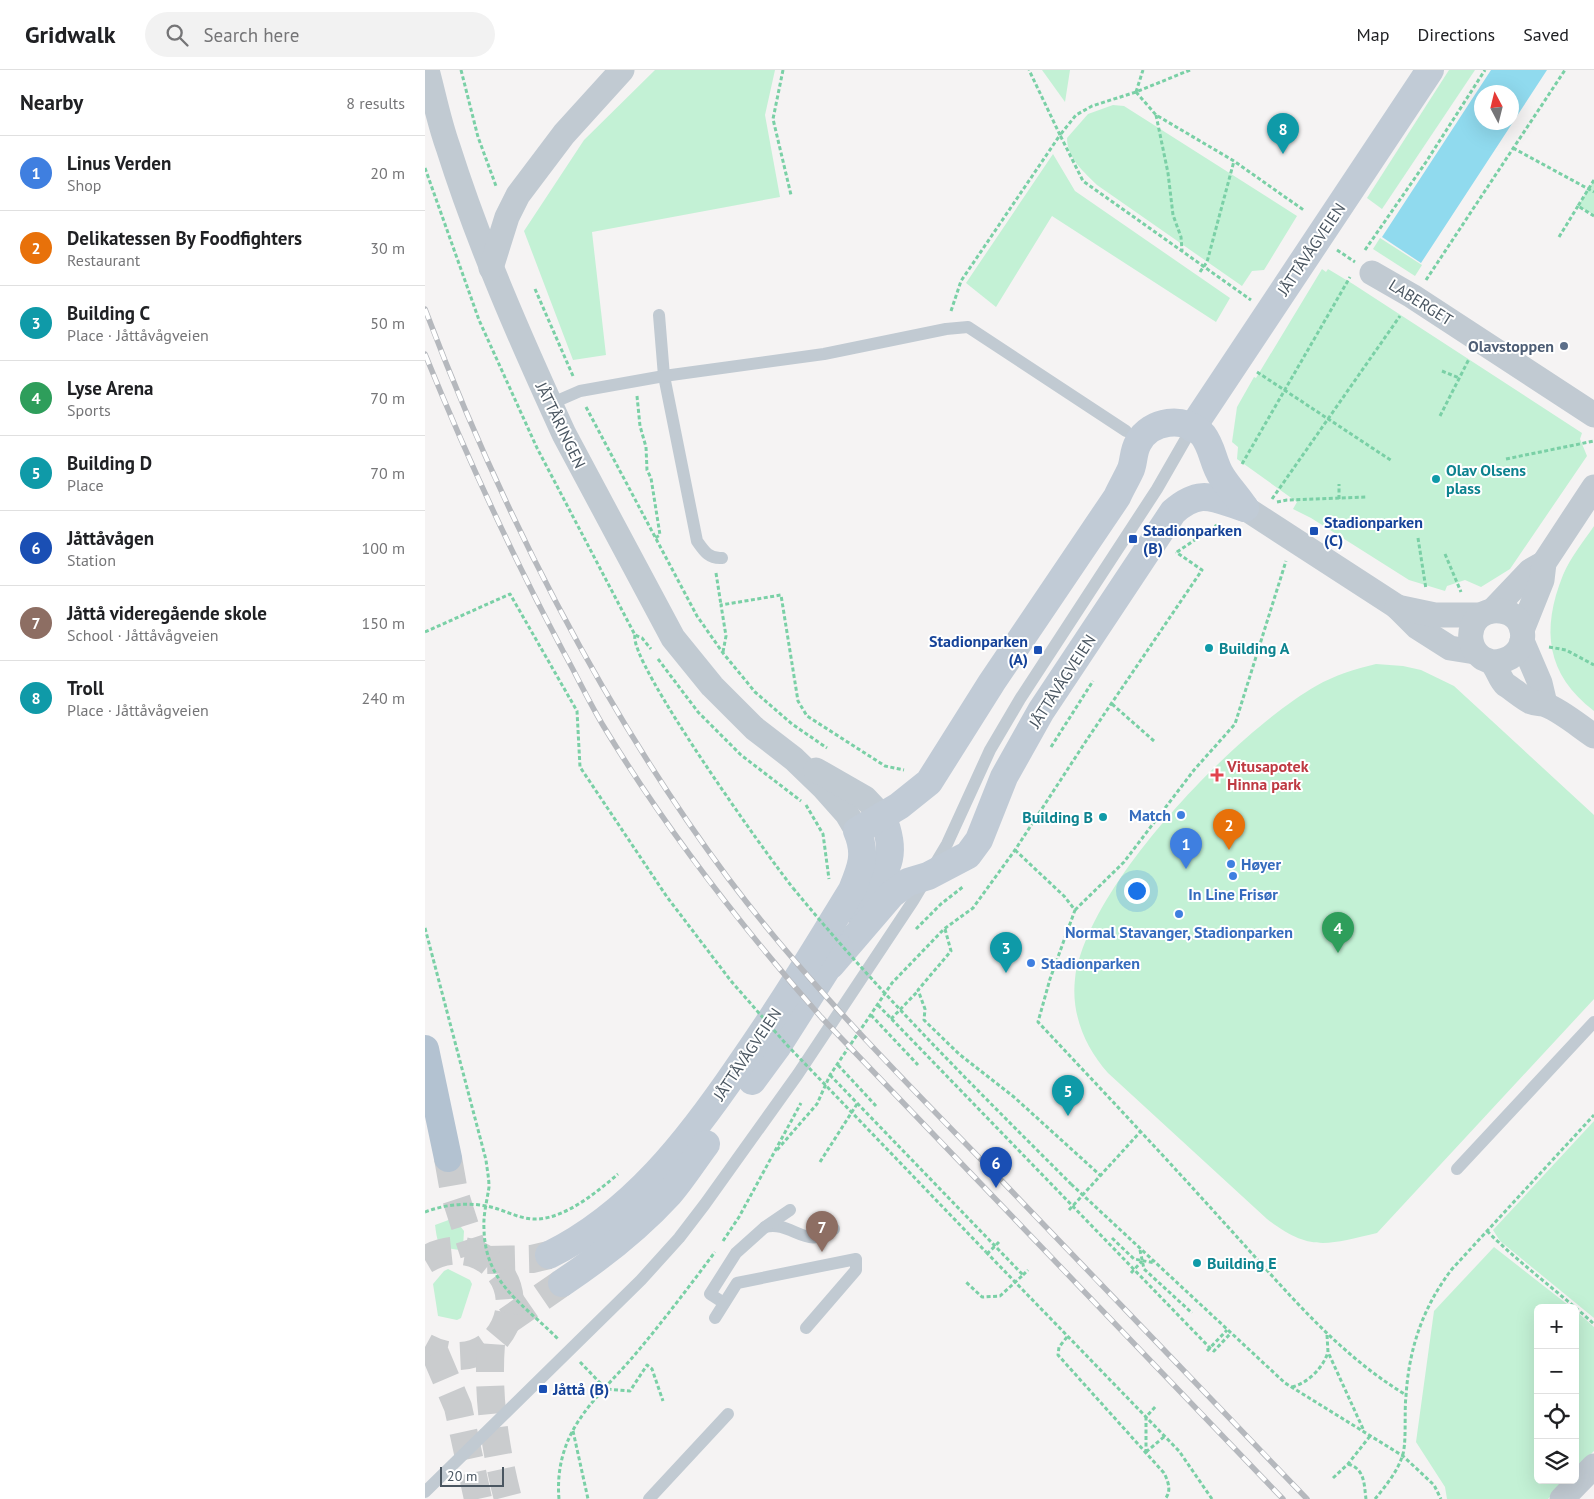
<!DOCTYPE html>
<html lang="en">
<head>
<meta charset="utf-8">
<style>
	body { margin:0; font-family:"PT Sans",sans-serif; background:#f2f2f2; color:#202124 }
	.controls { position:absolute; right:15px; bottom:15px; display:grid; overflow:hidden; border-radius:8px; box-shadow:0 5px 20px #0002 }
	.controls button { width:45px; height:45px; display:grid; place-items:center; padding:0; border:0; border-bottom:1px solid #e0e0e0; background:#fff; color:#202124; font:25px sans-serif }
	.compass { position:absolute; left:1049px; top:15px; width:45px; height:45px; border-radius:50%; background:#fff; box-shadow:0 5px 20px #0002; rotate:353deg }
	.scale { position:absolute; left:15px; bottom:12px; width:64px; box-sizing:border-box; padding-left:5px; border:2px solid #4a5661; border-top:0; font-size:14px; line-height:18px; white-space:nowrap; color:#4a5661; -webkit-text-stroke:4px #fff; paint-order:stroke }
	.you { position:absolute; left:711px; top:820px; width:18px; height:18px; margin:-12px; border:4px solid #fff; border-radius:50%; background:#1a73e8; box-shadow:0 0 0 8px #1a73e833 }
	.badge { display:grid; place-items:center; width:32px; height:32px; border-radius:50%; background:#ea580c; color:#fff; font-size:16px; font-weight:700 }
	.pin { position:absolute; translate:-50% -41px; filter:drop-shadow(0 1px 2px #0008) }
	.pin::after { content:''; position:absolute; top:26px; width:18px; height:15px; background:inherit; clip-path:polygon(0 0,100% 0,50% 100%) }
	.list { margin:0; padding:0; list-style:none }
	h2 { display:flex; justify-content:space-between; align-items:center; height:65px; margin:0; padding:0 20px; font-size:21px }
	h2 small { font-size:16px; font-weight:400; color:#757577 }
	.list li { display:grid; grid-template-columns:32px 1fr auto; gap:15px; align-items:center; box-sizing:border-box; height:75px; padding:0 20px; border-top:1px solid #e0e0e0 }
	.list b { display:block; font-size:19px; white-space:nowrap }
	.list p { margin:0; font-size:16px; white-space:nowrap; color:#757577 }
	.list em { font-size:16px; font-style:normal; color:#757577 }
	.icon { flex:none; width:28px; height:28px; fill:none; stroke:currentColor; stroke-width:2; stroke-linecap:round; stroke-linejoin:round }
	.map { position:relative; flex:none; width:1169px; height:1429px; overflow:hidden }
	header { display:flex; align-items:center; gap:30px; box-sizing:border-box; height:70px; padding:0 25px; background:#fff; border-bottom:1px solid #e0e0e0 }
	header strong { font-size:24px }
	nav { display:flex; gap:28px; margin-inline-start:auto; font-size:18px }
	.search { width:350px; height:45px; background:#f2f2f2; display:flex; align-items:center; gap:12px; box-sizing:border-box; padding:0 18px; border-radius:28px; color:#757577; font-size:19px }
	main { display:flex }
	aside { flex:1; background:#fff }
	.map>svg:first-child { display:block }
</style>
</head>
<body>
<header>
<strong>Gridwalk</strong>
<div class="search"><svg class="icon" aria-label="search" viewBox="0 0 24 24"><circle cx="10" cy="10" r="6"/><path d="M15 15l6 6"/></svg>Search here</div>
<nav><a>Map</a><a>Directions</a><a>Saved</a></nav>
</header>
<main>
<aside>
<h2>Nearby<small>8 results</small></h2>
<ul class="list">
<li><span class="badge" style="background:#3f7fe0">1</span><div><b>Linus Verden</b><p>Shop</p></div><em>20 m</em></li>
<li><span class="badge" style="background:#e8710a">2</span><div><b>Delikatessen By Foodfighters</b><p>Restaurant</p></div><em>30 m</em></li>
<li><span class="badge" style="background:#0f9aa8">3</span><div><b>Building C</b><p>Place · Jåttåvågveien</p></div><em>50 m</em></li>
<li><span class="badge" style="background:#2e9e5b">4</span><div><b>Lyse Arena</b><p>Sports</p></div><em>70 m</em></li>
<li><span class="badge" style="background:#0f9aa8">5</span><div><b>Building D</b><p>Place</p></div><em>70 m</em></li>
<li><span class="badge" style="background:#1a4fb4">6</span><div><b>Jåttåvågen</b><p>Station</p></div><em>100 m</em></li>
<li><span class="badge" style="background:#8d6e63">7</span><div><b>Jåttå videregående skole</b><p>School · Jåttåvågveien</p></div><em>150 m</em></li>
<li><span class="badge" style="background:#0f9aa8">8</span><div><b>Troll</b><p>Place · Jåttåvågveien</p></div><em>240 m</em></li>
</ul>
</aside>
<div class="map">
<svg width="1169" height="1429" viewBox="0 0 1169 1429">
	<rect width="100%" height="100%" fill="#f5f3f3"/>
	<g fill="#c3f1d5">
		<polygon points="230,0 350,0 340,45 355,127 167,162 181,285 148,290 99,161 159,70"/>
		<polygon points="617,0 645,0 640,32"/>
		<polygon points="1024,0 1050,0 957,139 942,128"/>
		<path d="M 688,35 L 699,36 L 872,146 L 839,200 L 827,201 L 817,216 L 672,115 C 659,102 642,88 642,68 L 663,44 Z"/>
		<polygon points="628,84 650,121 805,228 791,252 627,146 571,237 541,213"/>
		<polygon points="1169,110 1169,145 1153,136"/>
		<polygon points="955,168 997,195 990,206 948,179"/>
		<polygon points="897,199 901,202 903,199 928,214 1157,363 1155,369 1162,386 1085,499 1056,517 1040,510 1022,516 1020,521 984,510 886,448 868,439 872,432 812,389 813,377 807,372 812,337 829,307 831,308"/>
		<path d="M 1169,456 L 1169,641 C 1121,604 1116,560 1138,505 C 1145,488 1159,471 1169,456 Z"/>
		<path d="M 951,594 L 978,596 L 996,600 L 1029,616 L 1169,745 L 1169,929 L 952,1163 C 903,1174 886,1183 842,1149 L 683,1003 C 660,977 646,944 650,909 C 662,815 811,662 891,616 C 910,605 930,599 951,594 Z"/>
		<polygon points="1169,1051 1169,1248 1075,1171 1068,1160"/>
		<path d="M 29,1148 L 39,1161 L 38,1178 L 35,1180 C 13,1177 13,1177 10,1155 Z"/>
		<polygon points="1069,1177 1147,1238 1113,1238 1113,1410 1141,1410 1123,1429 1022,1429 1020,1417 991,1372 1009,1241"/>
		<polygon points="23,1199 45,1210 47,1214 36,1248 32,1250 13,1246 8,1214 19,1201"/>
		<polygon points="1150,1240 1169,1257 1169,1381 1150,1400"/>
	</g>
	<path fill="#90daee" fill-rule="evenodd" d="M 1066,0 L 1122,0 L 996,193 L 957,167 ZM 1056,22 L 1086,22 L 1086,52 L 1056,52 Z"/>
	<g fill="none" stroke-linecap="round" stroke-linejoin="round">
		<g stroke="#caccce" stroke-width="28" stroke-dasharray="28 14" stroke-linecap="butt">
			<polyline points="62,1190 107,1189 124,1185"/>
			<polyline points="82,1251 137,1213"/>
		</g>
		<g stroke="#caccce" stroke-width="28" stroke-dasharray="28 14" stroke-linecap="butt">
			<polyline points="23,1088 29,1122 49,1184"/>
			<path d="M 0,1190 C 17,1180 36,1177 55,1186 C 118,1219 72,1316 0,1277"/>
			<path d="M 66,1274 C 62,1325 70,1379 83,1429"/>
			<polyline points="10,1283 33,1337 53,1429"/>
		</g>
		<g stroke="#7ad0a6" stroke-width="3" stroke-dasharray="4 2.5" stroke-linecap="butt">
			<polyline points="36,0 53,67 71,116"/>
			<polyline points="358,0 348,49 366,125"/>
			<polyline points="765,0 711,22 667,36 651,45 635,65 658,111 826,230"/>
			<polyline points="711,22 731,45 809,91 880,141"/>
			<polyline points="711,22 718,0"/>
			<polyline points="731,45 743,103 748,145 756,167 757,180"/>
			<polyline points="1088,78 1169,122"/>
			<polyline points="0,98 54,250 112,378 210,565 217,568 226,579"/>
			<polyline points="1169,110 1153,136 1169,146"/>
			<polyline points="1134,167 1153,136"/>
			<polyline points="912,180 930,192"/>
			<polyline points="940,180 1001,92 1060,0"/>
			<polyline points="775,202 782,192 809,91"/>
			<polyline points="1001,210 1140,0"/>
			<polyline points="110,219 148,306"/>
			<polyline points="526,241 536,211 635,65 604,0"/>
			<polyline points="1017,301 1034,308"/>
			<polyline points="832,302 967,391"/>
			<polyline points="212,326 215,356 221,377 222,400 226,408 235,465 230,468"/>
			<polyline points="161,337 272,546 298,583 330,622 367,654 402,678"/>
			<polyline points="1015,346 1044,289"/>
			<polyline points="1081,389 1169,371"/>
			<polyline points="817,394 925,207"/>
			<polyline points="847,429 975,246"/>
			<polyline points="914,429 914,414"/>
			<polyline points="852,432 862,430 941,427"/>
			<polyline points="993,468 1001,519"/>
			<polyline points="752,482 792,455"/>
			<polyline points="1020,484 1036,522"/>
			<polyline points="291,503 296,535"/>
			<polyline points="0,562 85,524 152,641 155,697 242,827 306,911"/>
			<path d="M 210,565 C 203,591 343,787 368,818"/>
			<polyline points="1124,577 1141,580 1169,595"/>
			<polyline points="298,582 301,566 296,535 356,525 373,631 382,646 460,696 479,700"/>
			<polyline points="233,589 273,642 316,685 376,731"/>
			<polyline points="687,634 729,671"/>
			<polyline points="626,677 668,611"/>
			<polyline points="381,735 398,764 404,809"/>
			<path d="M 590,780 L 639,826 L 650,840 L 625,909 L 613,952 C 677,1020 741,1088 803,1157 C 858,1217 910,1282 981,1325"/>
			<polyline points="650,840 699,792 769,700 810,654 861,491"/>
			<path d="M 0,858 L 61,1090 C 62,1099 64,1108 64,1117 C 62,1131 58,1145 59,1159 C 60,1214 99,1234 134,1270"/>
			<polyline points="491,859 516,834 539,816"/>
			<polyline points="520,859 526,881 493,920 500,939 499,950 534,984 589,1027 676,1106"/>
			<polyline points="453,935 785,1278 789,1281 806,1263"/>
			<polyline points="446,945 493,995"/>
			<polyline points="466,949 493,921"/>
			<polyline points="413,995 451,1036"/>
			<polyline points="405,1005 598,1205 575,1226 557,1227 541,1212"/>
			<polyline points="352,1080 392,1034 405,1005 467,913 519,859 548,838 590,780 663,668 777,500 751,482"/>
			<polyline points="395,1092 432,1034"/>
			<polyline points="646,1114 860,1313 978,1386 1009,1415 1016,1429"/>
			<polyline points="644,1140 716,1061"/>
			<path d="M 0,1142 C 19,1135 40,1132 61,1136 C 79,1139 94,1150 113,1149 C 142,1147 172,1122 193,1104"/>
			<path d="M 1062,1161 C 1095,1194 1134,1222 1169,1254"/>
			<polyline points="687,1168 709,1189 730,1193"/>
			<polyline points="298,1171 314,1147 376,1033"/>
			<polyline points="715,1180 719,1199 767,1243"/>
			<polyline points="561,1182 754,1381 787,1429"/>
			<polyline points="562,1184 575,1171"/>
			<polyline points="706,1203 717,1191"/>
			<polyline points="598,1205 603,1200"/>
			<polyline points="902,1265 903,1282 939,1361"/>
			<path d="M 642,1267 L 634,1277 L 633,1285 L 739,1403 C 743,1411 747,1421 740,1429"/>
			<polyline points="782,1281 802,1260"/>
			<polyline points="155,1292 181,1319 205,1321 222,1295 227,1299 238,1331"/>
			<path d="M 867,1317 C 883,1313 898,1298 903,1282"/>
			<polyline points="148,1361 163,1429"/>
			<polyline points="721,1382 740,1366"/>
			<polyline points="721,1383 721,1347 731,1336"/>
			<path d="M 923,1394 C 940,1399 939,1414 941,1429"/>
			<polyline points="908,1408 923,1394 945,1366"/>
			<path d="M 134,1429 C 132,1406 136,1383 147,1362 C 161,1335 187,1311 207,1288 C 236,1254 263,1218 290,1182"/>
			<path d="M 950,1429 C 960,1417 972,1402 977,1387 C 982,1375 979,1342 981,1326 C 984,1278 998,1237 1027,1199 L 1169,1045"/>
		</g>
		<g stroke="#c1cad2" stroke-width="12">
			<path d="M 234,245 L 239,306 L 272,471 C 279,481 284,489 297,488"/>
			<polyline points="125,334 155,321 239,306 399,284 521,259 543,257 701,361"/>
			<polyline points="1032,1099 1169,952"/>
			<path d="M 340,1157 C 367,1150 382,1182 409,1159"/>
			<polyline points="299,1233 285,1224 311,1183 340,1157 365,1140"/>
			<polyline points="290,1248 312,1213 431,1189 431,1200 381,1258"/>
			<polyline points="0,1422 216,1210 254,1168 280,1134 373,1004 488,831 522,774 565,680 595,629 732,419 767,358"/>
			<polyline points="224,1429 303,1344"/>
		</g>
		<g stroke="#c1cad2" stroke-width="25">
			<path d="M 2,0 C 9,26 14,52 23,77 C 54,175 96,270 139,364 L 248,568 L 287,616 L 329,658 L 369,689 L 398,717 L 422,744 L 432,761"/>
			<polyline points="66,198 82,147 93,125 139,64 197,0"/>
			<polyline points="947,203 987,226 1169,345"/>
			<polyline points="820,438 971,536 992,557 1025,578 1050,582"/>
			<polyline points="972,537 1010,545 1056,545"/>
			<polyline points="1067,541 1105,501 1119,493"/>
			<polyline points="1097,560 1117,510 1119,493 1169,417"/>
			<polyline points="1097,571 1115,613 1120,634"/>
			<path d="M 1067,592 C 1107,592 1106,543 1075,541 C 1065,540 1057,543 1051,550 C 1042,562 1045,579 1056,587 C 1059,590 1064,590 1066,592 C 1073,598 1074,609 1081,615 C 1089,620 1098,628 1106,632 C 1111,634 1117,633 1121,635 C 1138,642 1154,656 1169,666"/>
			<polyline points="391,700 440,728 457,746"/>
			<polyline points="1137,1429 1169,1396"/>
		</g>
		<g stroke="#c1cbd6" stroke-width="28">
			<polyline points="767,358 1005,0"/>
			<path d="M 434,843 C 456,804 477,793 457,746"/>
			<path d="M 406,895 L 467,824 L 483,812 L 503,806 L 543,785 L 554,770 L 579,707 L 616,641 L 748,442 C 776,417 789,429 820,438"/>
			<polyline points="327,1011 352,977 415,878"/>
			<path d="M 124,1185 C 207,1144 264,1070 315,995 C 355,938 391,879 427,820 C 436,798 442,784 432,761 L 474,736 L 504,712 L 567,612 L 692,427 C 696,418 702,408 706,399 C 709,391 708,382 713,373 C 725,350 760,345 778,365 C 788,378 788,394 797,407 C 804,418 813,427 820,438"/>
			<path d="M 137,1213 C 176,1187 212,1159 244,1124 C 257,1109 269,1090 281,1074"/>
		</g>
		<polyline stroke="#b3c2d1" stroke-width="28" points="0,979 23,1088"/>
		<defs>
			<g id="rail">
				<path d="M 0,239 C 75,438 176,637 303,808 C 384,916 481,1012 575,1109 C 677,1216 780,1322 882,1429"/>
				<path d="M 0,284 C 41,385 87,485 138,581 C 152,606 164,632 179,657 C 242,761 316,856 396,947 L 858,1429"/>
			</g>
		</defs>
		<use href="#rail" stroke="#b5b8bd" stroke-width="5.5"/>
		<use href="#rail" stroke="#fff" stroke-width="4" stroke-dasharray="11" stroke-linecap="butt"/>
		<g stroke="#7ad0a6" stroke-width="3" stroke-dasharray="4 2.5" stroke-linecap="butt">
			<path d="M 368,818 C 454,923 550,1018 646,1114"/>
			<polyline points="306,911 361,974 561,1182"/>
		</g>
	</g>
	<circle fill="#5c6f8a" stroke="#fff" stroke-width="2" cx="1139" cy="276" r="5"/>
	<g fill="#0f9aa8" stroke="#fff" stroke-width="2">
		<circle cx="1011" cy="409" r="5"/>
		<circle cx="784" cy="578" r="5"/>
		<circle cx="678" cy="747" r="5"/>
		<circle cx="772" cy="1193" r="5"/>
	</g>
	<g fill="#1a4fb4" stroke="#fff" stroke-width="2">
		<rect x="884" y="456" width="10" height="10" rx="2.5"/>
		<rect x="703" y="464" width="10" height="10" rx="2.5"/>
		<rect x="608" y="575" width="10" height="10" rx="2.5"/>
		<rect x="113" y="1314" width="10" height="10" rx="2.5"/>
	</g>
	<path fill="#e0444e" stroke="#fff" stroke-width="2" d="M789.5 697.5h5v5h5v5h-5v5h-5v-5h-5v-5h5z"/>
	<g fill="#3f7fe0" stroke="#fff" stroke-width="2">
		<circle cx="756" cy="745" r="5"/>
		<circle cx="806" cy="794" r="5"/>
		<circle cx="808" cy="806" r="5"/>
		<circle cx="754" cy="844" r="5"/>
		<circle cx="606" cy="893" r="5"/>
	</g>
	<g text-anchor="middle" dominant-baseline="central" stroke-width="4" stroke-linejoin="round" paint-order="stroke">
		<g font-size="16" fill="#4a5661" stroke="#fff">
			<text transform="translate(886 179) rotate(-56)">JÅTTÅVÅGVEIEN</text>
			<text transform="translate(996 232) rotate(32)">LABERGET</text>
			<text transform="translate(136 355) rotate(64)">JÅTTÅRINGEN</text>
			<text transform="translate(637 611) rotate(-57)">JÅTTÅVÅGVEIEN</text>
			<text transform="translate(322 984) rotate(-56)">JÅTTÅVÅGVEIEN</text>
		</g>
		<g font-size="16" font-weight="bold" fill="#4e5e75" stroke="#fff" text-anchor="end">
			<text x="1129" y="276">Olavstoppen</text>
		</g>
		<g font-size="16" font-weight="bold" fill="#0d838f" stroke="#fff" text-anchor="start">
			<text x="1021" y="400">Olav Olsens<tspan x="1021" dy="18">plass</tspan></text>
			<text x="794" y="578">Building A</text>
			<text x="668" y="747" text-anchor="end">Building B</text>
			<text x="782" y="1193">Building E</text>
		</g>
		<g font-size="16" font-weight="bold" fill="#164399" stroke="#fff" text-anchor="start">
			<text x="899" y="452">Stadionparken<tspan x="899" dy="18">(C)</tspan></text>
			<text x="718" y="460">Stadionparken<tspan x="718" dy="18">(B)</tspan></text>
			<text x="603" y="571" text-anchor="end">Stadionparken<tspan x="603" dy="18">(A)</tspan></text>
			<text x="128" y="1319">Jåttå (B)</text>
		</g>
		<g font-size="16" font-weight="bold" fill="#be3a42" stroke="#fff" text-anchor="start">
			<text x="802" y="696">Vitusapotek<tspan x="802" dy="18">Hinna park</tspan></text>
		</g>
		<g font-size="16" font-weight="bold" fill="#366cbe" stroke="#fff" text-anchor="start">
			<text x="746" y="745" text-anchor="end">Match</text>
			<text x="816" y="794">Høyer</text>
			<text x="808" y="824" text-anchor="middle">In Line Frisør</text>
			<text x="754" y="862" text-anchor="middle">Normal Stavanger, Stadionparken</text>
			<text x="616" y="893">Stadionparken</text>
		</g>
	</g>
</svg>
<div class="controls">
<button>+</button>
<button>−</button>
<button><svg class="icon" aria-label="locate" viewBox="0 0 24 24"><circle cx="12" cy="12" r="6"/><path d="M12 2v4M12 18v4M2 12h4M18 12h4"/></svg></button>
<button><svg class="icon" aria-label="layers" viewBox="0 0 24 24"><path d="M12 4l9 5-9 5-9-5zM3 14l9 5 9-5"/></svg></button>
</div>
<svg class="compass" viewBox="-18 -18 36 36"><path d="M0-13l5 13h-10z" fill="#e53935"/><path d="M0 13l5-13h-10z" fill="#757577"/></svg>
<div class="scale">20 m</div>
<div class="you"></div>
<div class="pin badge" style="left:761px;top:799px;background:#3f7fe0">1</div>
<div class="pin badge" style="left:804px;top:780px;background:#e8710a">2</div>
<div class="pin badge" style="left:581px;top:903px;background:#0f9aa8">3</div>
<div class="pin badge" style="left:913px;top:883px;background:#2e9e5b">4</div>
<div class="pin badge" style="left:643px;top:1046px;background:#0f9aa8">5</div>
<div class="pin badge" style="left:571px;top:1118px;background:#1a4fb4">6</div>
<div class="pin badge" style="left:397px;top:1182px;background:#8d6e63">7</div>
<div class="pin badge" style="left:858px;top:84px;background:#0f9aa8">8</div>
</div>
</main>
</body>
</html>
